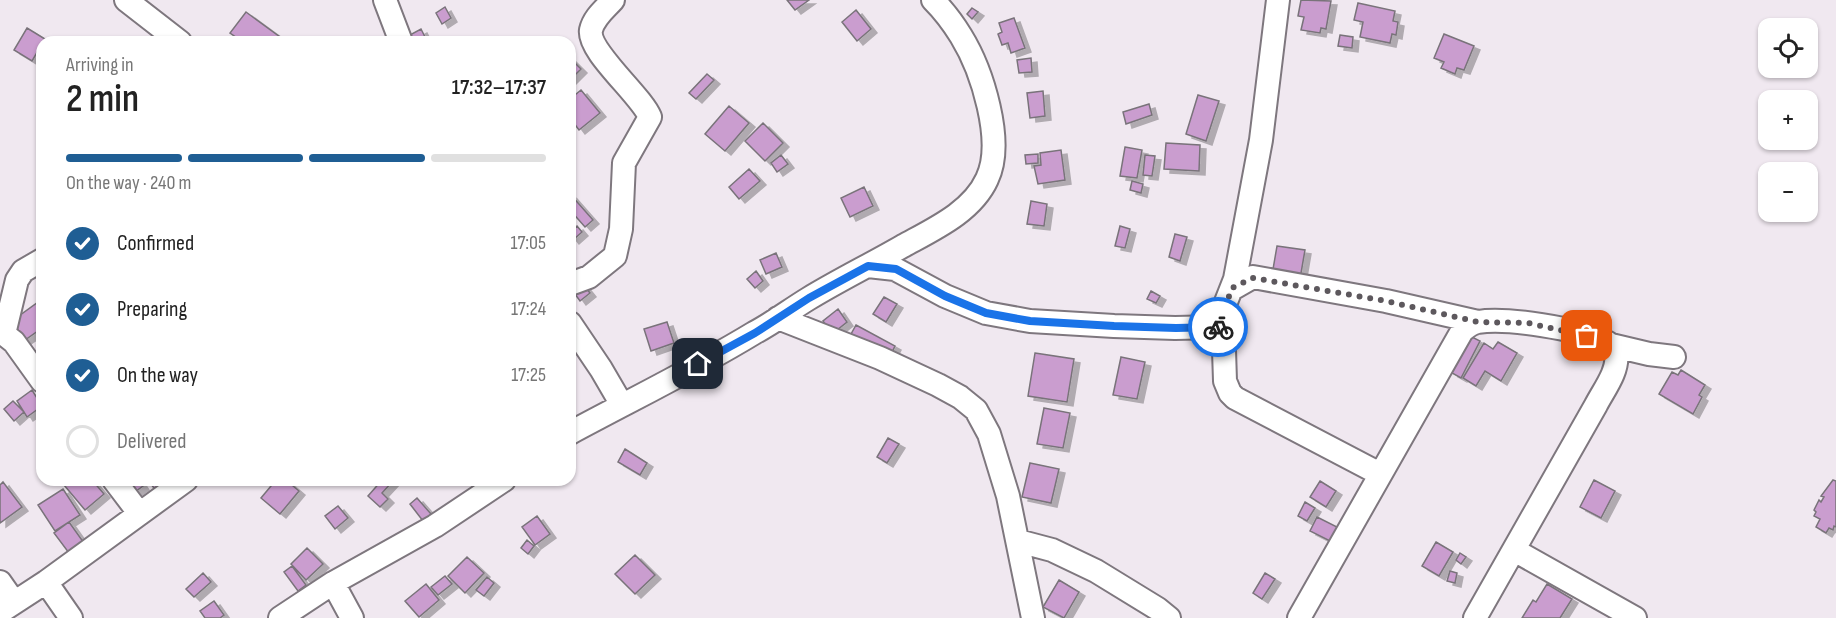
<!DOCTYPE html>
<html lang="en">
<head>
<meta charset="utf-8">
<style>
  :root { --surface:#fff; --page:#f2f2f2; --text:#222; --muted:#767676; --line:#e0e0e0; --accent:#1f5e94 }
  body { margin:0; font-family:"Sofia Sans Condensed",sans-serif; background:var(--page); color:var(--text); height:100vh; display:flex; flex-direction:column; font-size:22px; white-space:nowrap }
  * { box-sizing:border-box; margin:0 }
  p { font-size:20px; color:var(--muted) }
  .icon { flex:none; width:33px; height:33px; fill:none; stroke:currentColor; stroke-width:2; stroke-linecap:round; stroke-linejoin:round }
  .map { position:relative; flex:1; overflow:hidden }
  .details { position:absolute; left:36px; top:36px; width:540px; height:450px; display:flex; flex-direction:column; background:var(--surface); border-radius:18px; box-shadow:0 2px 4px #0004 }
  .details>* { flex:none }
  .tools { position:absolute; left:1758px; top:18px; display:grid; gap:12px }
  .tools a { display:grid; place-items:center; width:60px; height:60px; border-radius:12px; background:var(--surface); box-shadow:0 2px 4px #0004; font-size:30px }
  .pin { position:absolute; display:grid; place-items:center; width:51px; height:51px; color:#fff; margin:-26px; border-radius:12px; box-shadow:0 3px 9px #0006 }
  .courier { position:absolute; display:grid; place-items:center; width:60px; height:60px; margin:-30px; border:4px solid #1a73e8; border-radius:50%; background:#fff; color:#222; box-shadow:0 2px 8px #0007 }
  .headline em { font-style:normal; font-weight:600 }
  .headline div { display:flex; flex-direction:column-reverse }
  .headline { display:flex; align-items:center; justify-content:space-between; height:102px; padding:0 30px }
  h1 { font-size:39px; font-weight:600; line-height:45px }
  .bar { display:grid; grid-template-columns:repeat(4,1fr); gap:9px 6px; align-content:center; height:72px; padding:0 30px }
  .bar i { height:8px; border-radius:4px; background:var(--line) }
  .bar .on { background:var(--accent) }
  .bar p { grid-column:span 4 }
  ol { padding:0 30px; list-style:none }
  li { display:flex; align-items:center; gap:18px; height:66px }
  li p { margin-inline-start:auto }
  li .icon { padding:6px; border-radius:50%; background:var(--accent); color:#fff; stroke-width:4 }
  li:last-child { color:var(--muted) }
  li i { width:33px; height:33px; border:3px solid var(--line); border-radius:50% }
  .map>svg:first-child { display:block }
</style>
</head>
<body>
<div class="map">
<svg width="1836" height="618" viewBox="0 0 1836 618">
  <defs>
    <filter id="shadow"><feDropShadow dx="6" dy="4" stdDeviation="0" flood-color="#0004"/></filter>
  </defs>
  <rect width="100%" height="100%" fill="#f0e8f0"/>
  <!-- building -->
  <path fill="#ca9dcf" stroke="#79737a" stroke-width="1.5" filter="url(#shadow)" d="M787,0H809L795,10Z
    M1301,0L1331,1L1326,29L1321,28L1320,33L1301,30L1304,17L1298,16Z
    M1358,3L1395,11L1393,21L1398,22L1396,35L1392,34L1390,43L1360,37L1363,22L1354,20Z
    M445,7L451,18L442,24L436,13Z
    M972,8L978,12L972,19L967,14Z
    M856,10L871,29L857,41L842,22Z
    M246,12L280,37L276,42H243L230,33Z
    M1014,18L1025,48L1011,53L1008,43L1002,45L998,34L1002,32L999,23Z
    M27,28L45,39L32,61L14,50Z
    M421,29L426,39L420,42H411L408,36Z
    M1444,34L1474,46L1464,70L1457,68L1455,74L1441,68L1444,62L1434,58Z
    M1340,35L1353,37L1352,48L1338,46Z
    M570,58L581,69L570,80Z
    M1031,58L1032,72L1019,73L1017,60Z
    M707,74L714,80L696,99L689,93Z
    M581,90L600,113L579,130L570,118V99Z
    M1043,91L1045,116L1030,118L1027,93Z
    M1198,95L1219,101L1206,141L1186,134Z
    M1149,104L1152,115L1126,124L1123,112Z
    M729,106L749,123L725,151L705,134Z
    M763,123L783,143L765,161L745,141Z
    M1166,143L1200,145L1199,171L1164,169Z
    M1125,147L1142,150L1137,178L1120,176Z
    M1061,150L1065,180L1038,184L1034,166L1041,165L1040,153Z
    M1038,154V163L1026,164L1025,155Z
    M781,155L788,164L777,172L771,163Z
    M1145,155L1155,156L1152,176L1143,175Z
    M749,169L760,181L739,199L729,187Z
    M1132,181L1143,184L1141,193L1130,190Z
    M864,187L873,206L850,217L841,198Z
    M571,195L593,220L585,227L570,210Z
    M1031,201L1047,204L1044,226L1027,224Z
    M577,226L582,232L573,240L570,236V232Z
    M1120,226L1130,229L1125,248L1115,246Z
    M1175,234L1187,237L1180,261L1169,257Z
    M1277,246L1305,250L1300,279L1272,275Z
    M776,253L782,267L766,274L760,260Z
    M756,271L763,281L755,288L747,279Z
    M582,283L590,293L580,301L572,290Z
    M1151,291L1160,296L1156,303L1147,299Z
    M884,297L897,304L886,322L873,314Z
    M41,300L42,328L25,340L12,321Z
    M838,309L847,322L832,334L823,321Z
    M667,322L674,343L651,351L644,329Z
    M856,325L895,346L889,358L850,336Z
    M1470,336L1480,341L1461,378L1452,373Z
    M1498,342L1517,353L1501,381L1485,371L1476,386L1463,378L1484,343L1493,349Z
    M1035,353L1074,359L1067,402L1028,396Z
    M1121,357L1145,362L1137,399L1113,395Z
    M1681,370L1705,385L1699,395L1702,397L1693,414L1659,394L1672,372L1678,375Z
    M32,390L42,406L27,417L17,401Z
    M13,401L24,412L14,421L4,409Z
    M1044,408L1070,413L1063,448L1037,444Z
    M888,438L899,444L887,463L877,457Z
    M625,449L647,463L640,475L618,462Z
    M1030,463L1059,469L1051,503L1022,497Z
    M69,480H92L104,494L85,510L64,485Z
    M123,480H139L143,486L132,494Z
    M151,480H180L158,494L149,481Z
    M276,480H286L299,491L280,514L261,498Z
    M382,480L393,481L382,493L388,499L380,507L368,496Z
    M1594,480L1615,491L1601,518L1580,507Z
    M1833,480L1836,481V527L1834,526L1833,530L1829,528L1826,533L1816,527L1820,519L1814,516L1816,512L1814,510L1819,500L1821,502L1824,497L1821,496Z
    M1320,481L1336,491L1326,507L1310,497Z
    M3,482L22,507L0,523V485Z
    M63,489L80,515L55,531L38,505Z
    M417,498L431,514L423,521L410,504Z
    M1305,502L1315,508L1307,521L1298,516Z
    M338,506L348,518L335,529L325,516Z
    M537,516L550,534L535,545L522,527Z
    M1317,517L1341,529L1334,543L1310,531Z
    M69,522L84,543L69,553L54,533Z
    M527,540L534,546L528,554L521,548Z
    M1436,542L1453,552L1439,576L1422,566Z
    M307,548L323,564L306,580L291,564Z
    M1460,553L1466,557L1461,564L1456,560Z
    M635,555L655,575L635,594L615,574Z
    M467,557L484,573L465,593L448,576Z
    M292,566L306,585L298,591L284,572Z
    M1450,571L1457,573L1455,583L1447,581Z
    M203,573L211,582L194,597L186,589Z
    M1265,573L1275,579L1262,599L1253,593Z
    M445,576L452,584L438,595L431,587Z
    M487,577L494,583L484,596L476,590Z
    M1059,580L1079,592L1064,618L1043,607Z
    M426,584L439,600L419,617L405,601Z
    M1547,584L1572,599L1560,618H1522L1533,600L1536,602Z
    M214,601L224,615L220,618H205L200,611Z"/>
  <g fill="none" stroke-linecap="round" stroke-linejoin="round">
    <!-- minor casing -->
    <g stroke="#7e777e" stroke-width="26">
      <path id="minor" d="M126,0L180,42
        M385,0L401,42
        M1278,0L1261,140L1235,279L1224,307L1219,327L1224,350L1225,381L1230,393L1235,398L1380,474
        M868,266L895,269L945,296L986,313L1030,321L1114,326L1175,328L1219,327
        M570,284L589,277L615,256L621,229L624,163L650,117C641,95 587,51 591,30C594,17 605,9 613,0
        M1232,289L1253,277L1386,301L1478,322
        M778,318L880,358L938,385L960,397L976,410L989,434L1008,496L1033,618
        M570,323L601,369L622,405
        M0,331L14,342L42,381
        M4,334L17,280L23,271L42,260
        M1611,345L1649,354L1674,357
        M570,433C631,400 695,369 754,333C773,323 790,310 808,299C839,280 872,264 903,246C934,229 972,212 987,179C1005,142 982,70 961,36C953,23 944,11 933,0
        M114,480L139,513
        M1018,541L1052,550L1096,571L1158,609L1169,618
        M1514,550L1635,618
        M0,582L14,602
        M46,582L71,618
        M333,583L352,618
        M0,612L46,582L186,480
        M280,618L333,583L435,526L504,480
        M1299,618L1462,331C1467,327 1471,323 1478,322C1506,317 1578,329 1604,341C1610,343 1614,348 1616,354C1619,371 1603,391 1596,405L1475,618"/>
    </g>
    <!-- minor -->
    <use href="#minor" stroke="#fff" stroke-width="22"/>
  </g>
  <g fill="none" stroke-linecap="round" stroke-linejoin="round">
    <!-- done -->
    <path stroke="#5d585d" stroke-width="6" stroke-dasharray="0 10.8" d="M1218,327L1232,288L1253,278L1386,301L1478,322L1528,323L1587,336"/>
    <!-- route -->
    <path stroke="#1a73e8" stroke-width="8" d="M698,364L755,333L809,298L868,266L896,269L945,296L986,313L1030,321L1114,326L1176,328L1218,327"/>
  </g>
</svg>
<div class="tools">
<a><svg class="icon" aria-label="locate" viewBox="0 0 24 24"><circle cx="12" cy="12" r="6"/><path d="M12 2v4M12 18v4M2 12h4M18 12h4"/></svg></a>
<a>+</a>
<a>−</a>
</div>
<div class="pin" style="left:1587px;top:336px;background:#ea580c"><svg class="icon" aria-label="bag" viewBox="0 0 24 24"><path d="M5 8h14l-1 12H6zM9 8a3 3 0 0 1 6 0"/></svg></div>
<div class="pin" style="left:698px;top:364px;background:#1f2937"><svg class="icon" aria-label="home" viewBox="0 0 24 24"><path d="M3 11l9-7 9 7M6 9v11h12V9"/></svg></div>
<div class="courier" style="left:1218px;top:327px"><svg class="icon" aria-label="bike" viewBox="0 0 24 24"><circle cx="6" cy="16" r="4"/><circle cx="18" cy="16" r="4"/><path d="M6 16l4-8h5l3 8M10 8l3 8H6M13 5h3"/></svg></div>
<section class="details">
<div class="headline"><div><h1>2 min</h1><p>Arriving in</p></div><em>17:32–17:37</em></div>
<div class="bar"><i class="on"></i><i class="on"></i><i class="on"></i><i></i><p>On the way · 240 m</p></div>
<ol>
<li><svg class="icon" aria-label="check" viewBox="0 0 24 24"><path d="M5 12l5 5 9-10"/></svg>Confirmed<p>17:05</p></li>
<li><svg class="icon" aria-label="check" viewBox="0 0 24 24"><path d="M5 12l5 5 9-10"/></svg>Preparing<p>17:24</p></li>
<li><svg class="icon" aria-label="check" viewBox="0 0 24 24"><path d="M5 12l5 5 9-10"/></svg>On the way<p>17:25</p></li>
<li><i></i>Delivered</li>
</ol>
</section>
</div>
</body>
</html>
